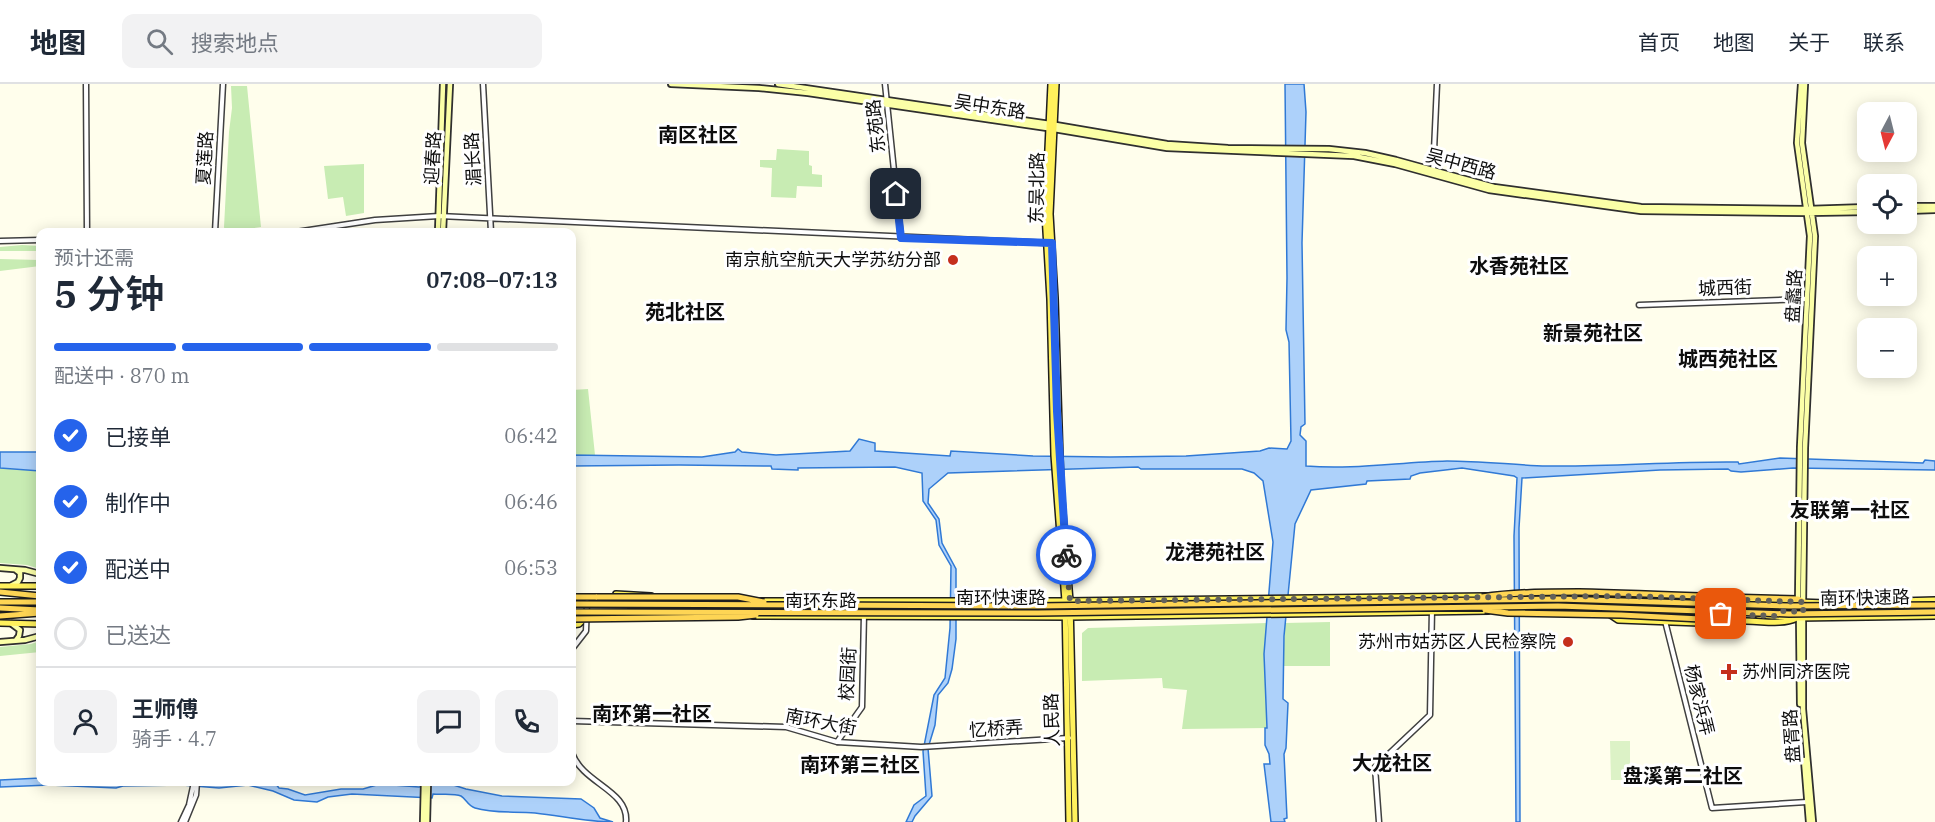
<!DOCTYPE html>
<html lang="zh">
<head>
<meta charset="utf-8">
<style>
  :root { --surface:#fff; --page:#f2f2f3; --text:#1f2937; --muted:#747a83; --line:#e0e1e3; --accent:#2563eb }
  body { margin:0; font-family:"IBM Plex Serif","Noto Sans SC",serif; background:var(--page); color:var(--text); height:100vh; display:flex; flex-direction:column; font-size:22px; white-space:nowrap }
  * { box-sizing:border-box; margin:0 }
  p { font-size:20px; color:var(--muted) }
  .icon { flex:none; width:33px; height:33px; fill:none; stroke:currentColor; stroke-width:2; stroke-linecap:round; stroke-linejoin:round }
  .map { position:relative; flex:1; overflow:hidden }
  .details { position:absolute; left:36px; top:144px; width:540px; height:558px; display:flex; flex-direction:column; background:var(--surface); border-radius:12px; box-shadow:0 3px 15px #0003 }
  .details>* { flex:none }
  .needle { width:39px; rotate:187deg }
  .controls { position:absolute; left:1857px; top:18px; display:grid; gap:12px }
  .controls a { display:grid; place-items:center; width:60px; height:60px; border-radius:12px; background:var(--surface); box-shadow:0 3px 15px #0003; font-size:30px }
  .pin { position:absolute; display:grid; place-items:center; width:51px; height:51px; color:#fff; margin:-26px; border-radius:12px; box-shadow:0 3px 9px #0006 }
  .courier { position:absolute; display:grid; place-items:center; width:60px; height:60px; margin:-30px; border:4px solid #2563eb; border-radius:50%; background:#fff; color:#222; box-shadow:0 2px 8px #0007 }
  .headline em { font-style:normal; font-weight:600 }
  .headline div { display:flex; flex-direction:column-reverse }
  .headline { display:flex; align-items:center; justify-content:space-between; height:102px; padding:0 18px }
  h1 { font-size:39px; font-weight:600; line-height:45px }
  .bar { display:grid; grid-template-columns:repeat(4,1fr); gap:9px 6px; align-content:center; height:72px; padding:0 18px }
  .bar i { height:8px; border-radius:4px; background:var(--line) }
  .bar .on { background:var(--accent) }
  .bar p { grid-column:span 4 }
  .line { display:flex; align-items:center; gap:15px; padding:0 18px; border-top:2px solid var(--line) }
  .line div { flex:1 }
  .round { display:grid; place-items:center; flex:none; width:63px; height:63px; border-radius:12px; background:var(--page) }
  ol { padding:0 18px; list-style:none }
  li { display:flex; align-items:center; gap:18px; height:66px }
  li p { margin-inline-start:auto }
  li .icon { padding:6px; border-radius:50%; background:var(--accent); color:#fff; stroke-width:4 }
  li:last-child { color:var(--muted) }
  li i { width:33px; height:33px; border:3px solid var(--line); border-radius:50% }
  header { display:flex; align-items:center; gap:36px; box-sizing:border-box; height:84px; padding:0 30px; background:var(--surface); border-bottom:2px solid var(--line) }
  header strong { font-size:28px }
  nav { display:flex; gap:33px; margin-inline-start:auto; font-size:21px }
  .search { width:420px; height:54px; background:var(--page); display:flex; align-items:center; gap:15px; box-sizing:border-box; padding:0 21px; border-radius:12px; color:var(--muted); font-size:22px }
  .map>svg:first-child { display:block }
</style>
</head>
<body>
<header>
<strong>地图</strong>
<div class="search"><svg class="icon" aria-label="search" viewBox="0 0 24 24"><circle cx="10" cy="10" r="6"/><path d="M15 15l6 6"/></svg>搜索地点</div>
<nav><a>首页</a><a>地图</a><a>关于</a><a>联系</a></nav>
</header>
<div class="map">
<svg width="1935" height="738" viewBox="0 0 1935 738">
  <rect width="100%" height="100%" fill="#fffeec"/>
  <!-- green -->
  <path fill="#c8ecb3" d="M231,2H247L261,143L228,148H225L224,143L229,48L232,24Z
    M777,65L809,67V81L812,82V90L822,91V103L797,102L796,114L771,113L772,84L760,83V76H776Z
    M364,80V129L346,132L343,113L328,115L324,82Z
    M22,161L40,162V167H0V163Z
    M0,175L40,176V182L0,187Z
    M588,305L595,371H572V306Z
    M0,384L40,387V485L27,481L0,479Z
    M1330,538V582H1283L1285,539Z
    M1267,539L1264,570L1267,644L1182,645L1187,606L1163,604L1162,594L1082,597V549L1088,544Z
    M40,557V568L0,572V563L31,560Z"/>
  <!-- pitch -->
  <path fill="#dcf2c6" d="M1610,657H1630V696H1611Z"/>
  <!-- water -->
  <path fill="#add1fa" stroke="#3079d5" stroke-width="1.5" d="M1285,0H1304L1306,28L1302,159L1305,340L1301,343L1300,351L1306,357V382C1353,386 1400,378 1447,377C1480,377 1514,381 1547,382C1611,383 1674,377 1738,378L1739,380L1780,374L1923,379L1925,376L1935,377V386L1793,384L1741,388L1731,387L1728,385L1660,386L1522,394L1519,444L1520,738H1516L1514,452L1517,394L1514,392L1462,384L1420,389L1411,392L1410,395L1367,397L1366,400L1311,406L1295,440L1284,552L1283,615L1288,619L1286,664L1284,670L1287,734L1284,735L1285,738H1271L1264,680H1270L1269,670L1265,661V644H1267L1264,570L1273,458L1263,397L1254,389L1242,385H1141L1138,383L948,389L929,405L928,419L939,435L942,459L956,485V555L952,585L948,599L938,611L935,641L928,664L932,712L915,732L912,738H906L914,721L926,712L923,667L934,611L945,594L950,544L951,482L939,461L936,436L923,417L922,389L895,383L798,384V386L772,385L771,382L679,381L572,382V371L702,373L735,368L738,365L742,368L776,371L850,367L859,355L875,359V367L950,372L951,367L1033,372L1110,373L1186,372L1260,367L1269,364L1287,365L1291,357L1289,258L1286,246L1287,194Z
    M0,368H40V387L0,384Z
    M40,694V698H261L275,699L279,704L288,705L305,711L341,705H363L380,700L419,703L444,698L466,705L502,712L581,715L594,724L600,734L613,738C587,738 562,732 535,729C515,727 494,730 475,724C468,722 466,715 461,712C454,709 441,711 433,710L432,714L352,710L328,713L317,718L294,716L273,707L248,701L219,704L182,701L123,702L116,704L50,701L0,703V696Z"/>
  <g fill="none" stroke-linecap="round" stroke-linejoin="round">
    <!-- tertiary casing -->
    <g stroke="#404040" stroke-width="7">
      <path id="tertiary" d="M86,0L87,148
        M483,0L491,148
        M885,0L901,154
        M1433,89L1437,0
        M215,148L223,0
        M296,148L375,136L439,132L1048,159
        M0,157L40,156
        M1639,221L1807,215
        M1665,537L1712,724L1807,718
        M572,565L586,547L587,518
        M572,637L786,643L837,658L921,663L1069,654
        M837,658L862,623L864,530
        M572,669C583,700 629,706 626,738
        M181,738L189,721L194,698
        M185,738L196,711L197,698
        M1379,738L1375,683L1430,631L1432,525"/>
    </g>
    <!-- secondary casing -->
    <g stroke="#2f2f2f" stroke-width="8">
      <path id="secondary" d="M671,0L759,4L808,9L1054,45L1167,64L1354,72L1395,80L1489,106L1641,127L1807,129L1868,128
        M778,0L1050,40L1167,60L1228,64L1329,65L1365,69L1396,76L1494,103L1641,123L1807,125L1868,123
        M1906,122H1935
        M1906,127L1935,126
        M438,148L443,0
        M443,148L450,0
        M0,484L25,486L40,490
        M12,501L18,498L20,494V489L16,486
        M1798,518L1800,363L1810,152L1797,59L1801,0
        M1803,521L1805,364L1815,152L1802,59L1805,0
        M1799,532L1800,620
        M1803,532V625L1813,738
        M12,540L20,546L19,552L16,556
        M0,558L25,556L40,552
        M1804,676L1809,738
        M423,738L424,698
        M427,738L428,698"/>
    </g>
    <!-- primary casing -->
    <g stroke="#1e1e1e" stroke-width="8">
      <path id="primary" d="M1051,0L1045,130L1050,215L1054,371L1065,517L1069,738
        M1056,0L1050,130L1055,214L1061,405L1070,517L1075,738
        M0,502H40
        M616,510L651,512
        M1517,512H1625
        M1739,516L1826,519L1935,516
        M761,517H1065L1487,512
        M608,518L752,517
        M1799,525L1868,526L1876,521
        M1512,527L1589,526L1698,529
        M1609,530L1618,536L1727,540C1750,532 1775,544 1797,534
        M1758,531L1799,534L1935,532
        M1775,531L1781,527L1797,528
        M572,532H630
        M753,532L1070,533L1488,527
        M0,539L40,540
        M572,541L579,540L585,534"/>
    </g>
    <!-- trunk casing -->
    <g stroke="#1e1e1e" stroke-width="8">
      <path id="trunk" d="M0,508L40,512
        M572,513H597
        M1723,513L1798,515L1804,518
        M0,518H40
        M0,524L40,526
        M0,532L40,529
        M1721,536H1738"/>
    </g>
    <!-- tertiary -->
    <use href="#tertiary" stroke="#fff" stroke-width="4"/>
    <!-- secondary -->
    <use href="#secondary" stroke="#fbffa7" stroke-width="4.5"/>
    <!-- primary -->
    <use href="#primary" stroke="#fff15c" stroke-width="5"/>
    <!-- trunk -->
    <use href="#trunk" stroke="#fed554" stroke-width="5"/>
    <!-- trunk-bridge casing -->
    <g stroke="#1e1e1e" stroke-width="8" stroke-linecap="butt">
      <path id="trunk-bridge" d="M597,513H738L764,518
        M1482,513C1514,508 1546,508 1579,508C1627,509 1675,511 1723,513
        M572,520L1038,522L1558,515L1789,522L1935,521
        M1485,526L1508,529L1621,531L1721,536
        M572,528L1038,529L1558,522L1789,530L1935,528
        M572,535L738,533L756,531"/>
    </g>
    <!-- trunk-bridge -->
    <use href="#trunk-bridge" stroke="#fed554" stroke-width="5"/>
  </g>
  <g fill="none" stroke-linecap="round" stroke-linejoin="round">
    <!-- done -->
    <path stroke="#62615b" stroke-width="6" stroke-dasharray="0 10.8" d="M1066,471L1070,517L1624,512L1804,518L1803,528L1781,527L1774,532L1721,530"/>
    <!-- route -->
    <path stroke="#2563eb" stroke-width="8" d="M896,110L901,154L1052,159L1057,327L1066,471"/>
  </g>
  <!-- markers -->
  <g fill="#c52f1c" stroke="#fff" stroke-width="2">
    <circle cx="953" cy="176" r="6"/>
    <circle cx="1568" cy="558" r="6"/>
    <path d="M1726 579h6v6h6v6h-6v6h-6v-6h-6v-6h6z"/>
  </g>
  <g text-anchor="middle" stroke-width="6" stroke-linejoin="round" paint-order="stroke">
    <!-- street labels -->
    <g font-size="18" fill="#0d0d0d" stroke="#fff">
      <text transform="translate(990 23) rotate(9)" y="6">吴中东路</text>
      <text transform="translate(876 42) rotate(-96)" y="6">东苑路</text>
      <text transform="translate(205 74) rotate(-87)" y="6">夏莲路</text>
      <text transform="translate(433 74) rotate(-87)" y="6">迎春路</text>
      <text transform="translate(473 75) rotate(-93)" y="6">湄长路</text>
      <text transform="translate(1461 80) rotate(15)" y="6">吴中西路</text>
      <text transform="translate(1037 104) rotate(-89)" y="6">东吴北路</text>
      <text transform="translate(1725 204) rotate(-2)" y="6">城西街</text>
      <text transform="translate(1794 212) rotate(-87)" y="6">盘蠡路</text>
      <text x="1001" y="520">南环快速路</text>
      <text transform="translate(1865 514) rotate(-1)" y="6">南环快速路</text>
      <text x="821" y="523">南环东路</text>
      <text transform="translate(848 590) rotate(-87)" y="6">校园街</text>
      <text transform="translate(1699 616) rotate(76)" y="6">杨家浜弄</text>
      <text transform="translate(1052 636) rotate(-92)" y="6">人民路</text>
      <text transform="translate(821 638) rotate(11)" y="6">南环大街</text>
      <text transform="translate(996 645) rotate(-4)" y="6">忆桥弄</text>
      <text transform="translate(1792 652) rotate(-94)" y="6">盘胥路</text>
    </g>
    <!-- poi labels -->
    <g font-size="18" fill="#0d0d0d" stroke="#fff" text-anchor="end">
      <text x="941" y="182">南京航空航天大学苏纺分部</text>
      <text x="1556" y="564">苏州市姑苏区人民检察院</text>
      <text x="1742" y="594" text-anchor="start">苏州同济医院</text>
    </g>
    <!-- neighbourhood labels -->
    <g font-size="20" font-weight="bold" fill="#0d0d0d" stroke="#fff">
      <text x="698" y="58">南区社区</text>
      <text x="1519" y="189">水香苑社区</text>
      <text x="685" y="235">苑北社区</text>
      <text x="1593" y="256">新景苑社区</text>
      <text x="1728" y="282">城西苑社区</text>
      <text x="1850" y="433">友联第一社区</text>
      <text x="1215" y="475">龙港苑社区</text>
      <text x="652" y="637">南环第一社区</text>
      <text x="1392" y="686">大龙社区</text>
      <text x="860" y="688">南环第三社区</text>
      <text x="1683" y="699">盘溪第二社区</text>
    </g>
  </g>
</svg>
<div class="controls">
<a><svg class="needle" viewBox="-14 -14 28 28"><path d="M0-13l5 13h-10z" fill="#e53935"/><path d="M0 13l5-13h-10z" fill="#747a83"/></svg></a>
<a><svg class="icon" aria-label="locate" viewBox="0 0 24 24"><circle cx="12" cy="12" r="6"/><path d="M12 2v4M12 18v4M2 12h4M18 12h4"/></svg></a>
<a>+</a>
<a>−</a>
</div>
<div class="pin" style="left:1721px;top:530px;background:#ea580c"><svg class="icon" aria-label="bag" viewBox="0 0 24 24"><path d="M5 8h14l-1 12H6zM9 8a3 3 0 0 1 6 0"/></svg></div>
<div class="pin" style="left:896px;top:110px;background:#1f2937"><svg class="icon" aria-label="home" viewBox="0 0 24 24"><path d="M3 11l9-7 9 7M6 9v11h12V9"/></svg></div>
<div class="courier" style="left:1066px;top:471px"><svg class="icon" aria-label="bike" viewBox="0 0 24 24"><circle cx="6" cy="16" r="4"/><circle cx="18" cy="16" r="4"/><path d="M6 16l4-8h5l3 8M10 8l3 8H6M13 5h3"/></svg></div>
<section class="details">
<div class="headline"><div><h1>5 分钟</h1><p>预计还需</p></div><em>07:08–07:13</em></div>
<div class="bar"><i class="on"></i><i class="on"></i><i class="on"></i><i></i><p>配送中 · 870 m</p></div>
<ol>
<li><svg class="icon" aria-label="check" viewBox="0 0 24 24"><path d="M5 12l5 5 9-10"/></svg>已接单<p>06:42</p></li>
<li><svg class="icon" aria-label="check" viewBox="0 0 24 24"><path d="M5 12l5 5 9-10"/></svg>制作中<p>06:46</p></li>
<li><svg class="icon" aria-label="check" viewBox="0 0 24 24"><path d="M5 12l5 5 9-10"/></svg>配送中<p>06:53</p></li>
<li><i></i>已送达</li>
</ol>
<div class="line" style="height:108px"><a class="round"><svg class="icon" aria-label="person" viewBox="0 0 24 24"><circle cx="12" cy="8" r="4"/><path d="M4 21q1-7 8-7t8 7"/></svg></a><div><b>王师傅</b><p>骑手 · 4.7</p></div><a class="round"><svg class="icon" aria-label="chat" viewBox="0 0 24 24"><path d="M4 5h16v11H9l-5 4z"/></svg></a><a class="round"><svg class="icon" aria-label="phone" viewBox="0 0 24 24"><path d="M5 4h4l2 5-3 2q2 4 5 5l2-3 5 2v4C11 20 4 13 5 4z"/></svg></a></div>
</section>
</div>
</body>
</html>
